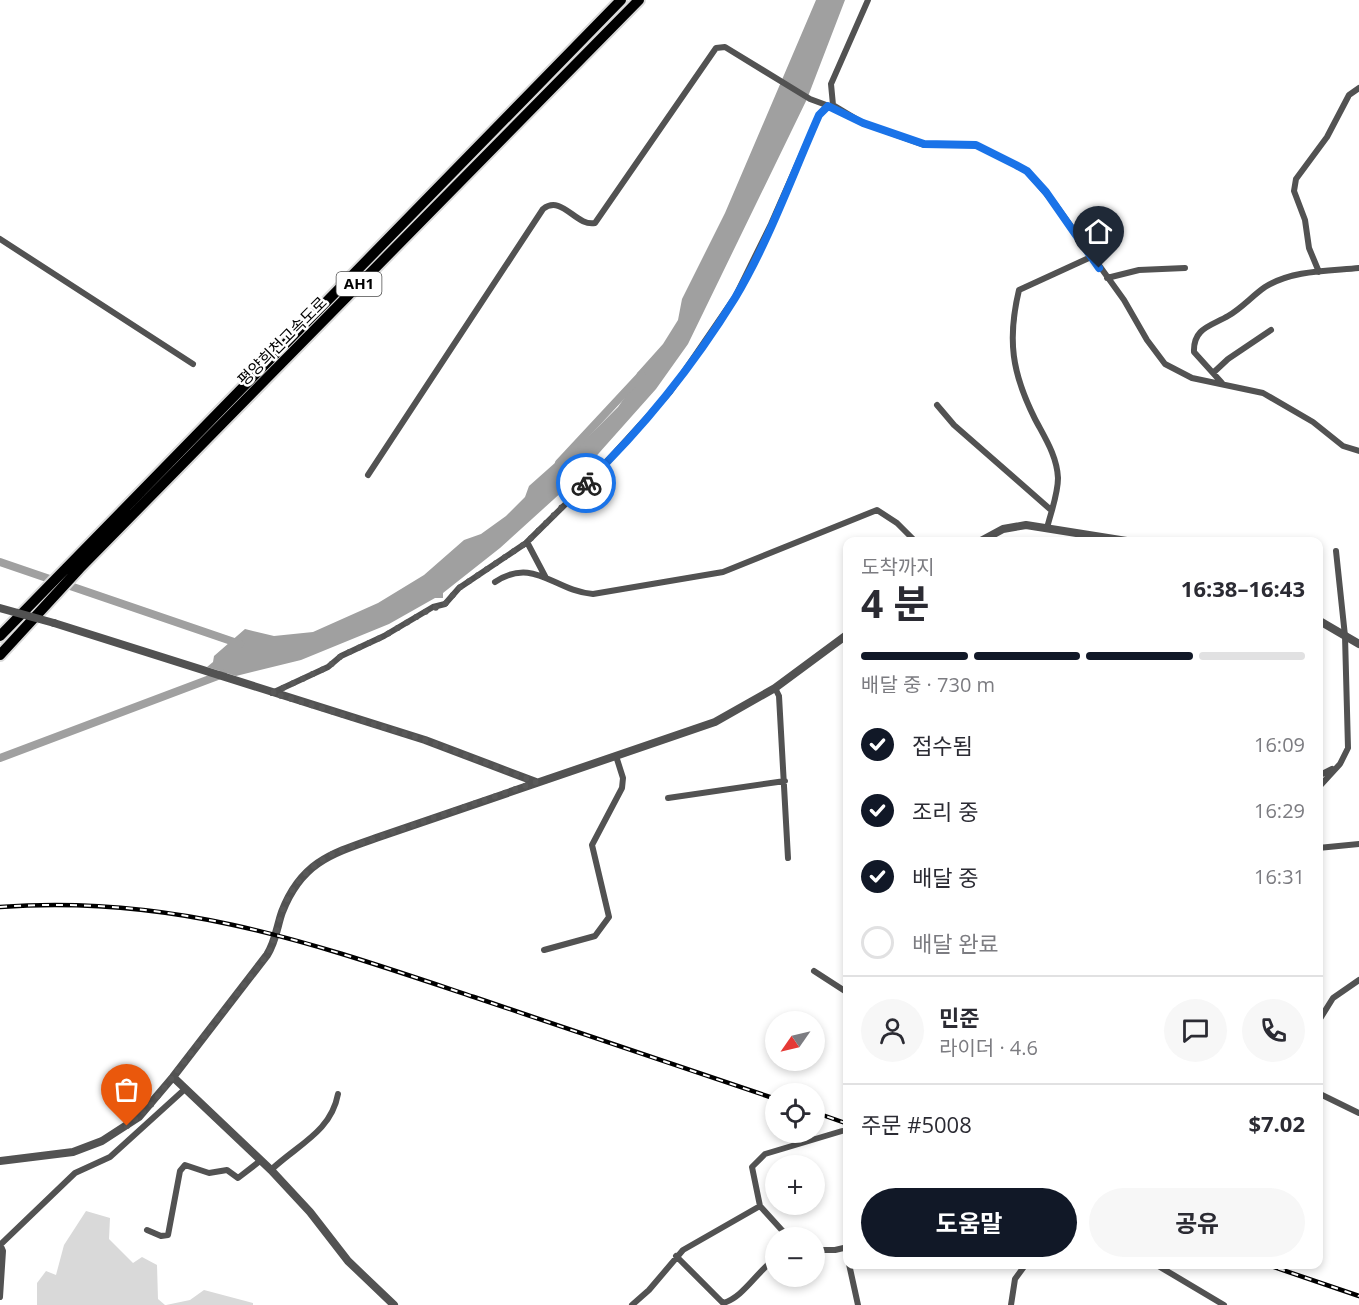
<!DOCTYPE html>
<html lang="ko">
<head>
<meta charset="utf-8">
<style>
  :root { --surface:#fff; --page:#f7f7f7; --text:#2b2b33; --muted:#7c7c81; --line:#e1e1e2; --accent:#111827 }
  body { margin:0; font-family:"Open Sans","Noto Sans KR",sans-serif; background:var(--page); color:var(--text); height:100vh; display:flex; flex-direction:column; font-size:22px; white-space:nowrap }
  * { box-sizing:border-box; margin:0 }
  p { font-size:20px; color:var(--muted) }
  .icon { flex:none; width:33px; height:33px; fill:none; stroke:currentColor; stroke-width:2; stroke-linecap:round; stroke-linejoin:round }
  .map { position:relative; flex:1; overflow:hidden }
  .panel { position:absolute; left:843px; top:537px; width:480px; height:732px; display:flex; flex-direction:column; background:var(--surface); border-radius:12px; box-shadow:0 3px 9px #0003 }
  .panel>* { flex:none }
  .needle { width:39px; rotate:236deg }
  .tools { position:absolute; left:765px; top:1011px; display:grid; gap:12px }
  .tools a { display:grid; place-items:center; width:60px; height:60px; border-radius:50%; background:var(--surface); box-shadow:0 3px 9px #0003; font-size:30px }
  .pin { position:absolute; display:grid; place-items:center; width:51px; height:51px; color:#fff; margin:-62px -26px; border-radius:50% 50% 50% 0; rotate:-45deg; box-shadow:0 0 6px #0007 }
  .pin .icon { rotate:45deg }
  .courier { position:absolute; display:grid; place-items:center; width:60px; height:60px; margin:-30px; border:4px solid #1a73e8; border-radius:50%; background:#fff; color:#222; box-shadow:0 2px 8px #0007 }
  .overview em { font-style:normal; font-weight:700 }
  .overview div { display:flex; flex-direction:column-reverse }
  .overview { display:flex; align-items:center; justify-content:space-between; height:102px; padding:0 18px }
  h1 { font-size:39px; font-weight:700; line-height:45px }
  .bar { display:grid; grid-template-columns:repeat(4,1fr); gap:9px 6px; align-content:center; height:72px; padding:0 18px }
  .bar i { height:8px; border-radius:4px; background:var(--line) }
  .bar .selected { background:var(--accent) }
  .bar p { grid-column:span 4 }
  .line { display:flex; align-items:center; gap:15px; padding:0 18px; border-top:2px solid var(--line) }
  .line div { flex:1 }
  .round { display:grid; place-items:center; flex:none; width:63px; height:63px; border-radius:32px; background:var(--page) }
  ol { padding:0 18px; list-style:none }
  li { display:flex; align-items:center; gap:18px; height:66px }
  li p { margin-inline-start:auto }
  li .icon { padding:6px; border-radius:50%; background:var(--accent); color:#fff; stroke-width:4 }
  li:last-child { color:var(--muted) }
  li i { width:33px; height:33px; border:3px solid var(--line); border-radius:50% }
  .action { display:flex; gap:12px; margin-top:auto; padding:12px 18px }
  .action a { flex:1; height:69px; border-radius:36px; background:var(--accent); color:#fff; font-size:24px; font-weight:700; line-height:69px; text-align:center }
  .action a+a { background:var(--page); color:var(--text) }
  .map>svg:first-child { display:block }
</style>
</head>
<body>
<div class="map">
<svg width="1359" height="1305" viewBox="0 0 1359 1305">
  <rect width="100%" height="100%" fill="#fff"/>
  <!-- green -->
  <path fill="#d9d9d9" d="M86,1211L110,1218L109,1239L133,1263L142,1257L157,1265L158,1299L165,1305H37V1283L46,1271L56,1275L64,1245Z
    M204,1290L253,1303V1305H166L190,1300Z"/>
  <!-- water -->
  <path fill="#a0a0a0" d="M816,0H845L807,99L688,344L656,389L575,480L500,548L443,593V598H435L389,624L301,660L236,676L207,667L213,662L214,656L245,629L274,636L313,632L378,603L424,575L464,540L481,534L506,516L525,497L529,486L556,462L578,447L618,407L634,384L637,373L663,344L678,320L682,299L725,213Z"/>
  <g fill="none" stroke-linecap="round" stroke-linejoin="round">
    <!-- canal -->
    <path stroke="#a0a0a0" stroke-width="8" d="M559,463L641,375
      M0,562L240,644
      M0,758L223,674"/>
    <!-- motorway casing -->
    <g stroke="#dbdbdb" stroke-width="14">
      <path id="motorway" d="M0,636L621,0
        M0,655L80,568L639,0"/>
    </g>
    <!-- minor -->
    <path stroke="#525252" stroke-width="6" d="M868,0L831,84L833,105L863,123L924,145H976L1027,171L1055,204L1124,300L1147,340L1165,364L1192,378L1263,393L1313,422L1343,446L1359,451
      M0,239L193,364
      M1319,272L1309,248L1305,220L1294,191L1296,179L1327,137L1349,95L1359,88
      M1107,278L1139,270L1185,268
      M1213,373L1228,359L1271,330
      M1222,383L1194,352C1193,328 1211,326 1228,316C1242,308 1252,296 1265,287C1292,270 1328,271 1359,268
      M937,405L954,425L1051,510
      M368,475L543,209C562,194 576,227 595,223L716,48L725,47L810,99L829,106
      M1047,528C1051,512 1058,494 1058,478C1057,456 1045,438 1035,419C1012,373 1007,340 1019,290L1091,257
      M527,542L546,578
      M495,582C534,556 554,591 593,594L723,572L877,510L897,523L916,542
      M775,688L779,696L788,858
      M272,693L328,667L341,656L384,636L433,607L445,604L459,588L526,543L589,481L670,392L735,297L771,224L819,115L828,106
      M1318,776L1332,769
      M1318,788L1340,764L1348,748L1345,636L1336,551
      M668,798L785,781
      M1318,848L1359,844
      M544,950L595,936L609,917L592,845L622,788L623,778L616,756
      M814,971L848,993
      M1318,1022L1333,998L1359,980
      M1318,1093L1359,1113
      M271,1170C297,1145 331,1132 338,1094
      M147,1230L161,1236L168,1235L180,1171L185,1165L209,1173L227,1170L238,1178L260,1161
      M789,1238L760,1206L752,1167L765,1154L842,1131
      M0,1244L3,1251L0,1297
      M1,1244L75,1173L110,1157L185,1089
      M846,1247L848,1258
      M814,1250H835L848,1247
      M676,1256L723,1303C743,1298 758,1270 776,1258
      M849,1264L858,1305
      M1155,1264L1224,1305
      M632,1305L649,1290L683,1250L760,1206
      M1011,1305L1015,1279L1026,1264"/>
    <!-- tertiary -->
    <path stroke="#525252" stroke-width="8" d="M979,542L1003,529L1026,525L1133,542
      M1318,620L1359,644
      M54,623L425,740L536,782
      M173,1077L271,1170L310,1212L348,1261L394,1305
      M0,1161L73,1152L102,1141L139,1117L173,1077L267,955C276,941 277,926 282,912C301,863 330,854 376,838L715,722L775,688L848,634"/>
    <!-- motorway -->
    <use href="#motorway" stroke="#000" stroke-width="10"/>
    <!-- rail casing -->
    <g stroke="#000" stroke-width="4.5">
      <path id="rail" d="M0,907C175,894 312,943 474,997C574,1031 675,1065 776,1099
        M814,1112L848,1124
        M1265,1264L1359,1296"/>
    </g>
    <!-- rail -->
    <use href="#rail" stroke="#fff" stroke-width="2" stroke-dasharray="7" stroke-linecap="butt"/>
    <!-- tertiary-bridge -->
    <path stroke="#525252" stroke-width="8" d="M0,608L54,623"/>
  </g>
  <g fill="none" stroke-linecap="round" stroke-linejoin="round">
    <!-- done -->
    <path stroke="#595959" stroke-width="6" stroke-dasharray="0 10.8" d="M127,1126L150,1106L267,955C275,942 277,929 281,915C291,884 308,867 336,852L536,782L425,740L272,693L328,667L341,656L384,636L425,612L445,604L459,588L526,543L586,483"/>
    <!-- route -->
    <path stroke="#1a73e8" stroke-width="8" d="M586,483C643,428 693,366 735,298C769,241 792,176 819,115L828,106L863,123L924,144L976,145L1016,165L1027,171L1046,192L1099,268"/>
  </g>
  <g text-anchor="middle" stroke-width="5" stroke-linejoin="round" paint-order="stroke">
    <!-- shield labels -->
    <rect fill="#fff" stroke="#4c4c4c" stroke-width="1.5" x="336.5" y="272" width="45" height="24" rx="4.5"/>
    <g font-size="15" font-weight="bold" fill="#000">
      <text x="359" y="289">AH1</text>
    </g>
    <!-- street labels -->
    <g font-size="16" fill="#000" stroke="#fff">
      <text transform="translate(282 341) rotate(-45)" y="6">평양희천고속도로</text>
    </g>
  </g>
</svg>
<div class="tools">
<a><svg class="needle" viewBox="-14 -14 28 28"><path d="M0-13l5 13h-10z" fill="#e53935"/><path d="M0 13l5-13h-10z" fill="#7c7c81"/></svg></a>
<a><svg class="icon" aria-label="locate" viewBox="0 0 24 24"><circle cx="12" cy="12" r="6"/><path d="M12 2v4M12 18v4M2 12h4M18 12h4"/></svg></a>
<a>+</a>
<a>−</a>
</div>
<div class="pin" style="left:127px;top:1126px;background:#ea580c"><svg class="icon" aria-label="bag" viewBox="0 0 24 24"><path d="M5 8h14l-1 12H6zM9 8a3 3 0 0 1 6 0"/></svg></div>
<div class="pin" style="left:1099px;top:268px;background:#1f2937"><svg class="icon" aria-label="home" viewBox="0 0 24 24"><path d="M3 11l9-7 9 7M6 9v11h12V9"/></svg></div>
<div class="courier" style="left:586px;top:483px"><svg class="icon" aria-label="bike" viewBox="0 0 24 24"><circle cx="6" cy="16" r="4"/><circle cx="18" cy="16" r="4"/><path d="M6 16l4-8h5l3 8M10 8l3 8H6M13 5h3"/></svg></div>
<section class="panel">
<div class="overview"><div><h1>4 분</h1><p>도착까지</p></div><em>16:38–16:43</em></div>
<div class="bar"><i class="selected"></i><i class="selected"></i><i class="selected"></i><i></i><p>배달 중 · 730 m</p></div>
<ol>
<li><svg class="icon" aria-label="check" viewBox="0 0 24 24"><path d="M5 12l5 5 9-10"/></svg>접수됨<p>16:09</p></li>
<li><svg class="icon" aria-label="check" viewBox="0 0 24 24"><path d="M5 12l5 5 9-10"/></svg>조리 중<p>16:29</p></li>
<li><svg class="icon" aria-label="check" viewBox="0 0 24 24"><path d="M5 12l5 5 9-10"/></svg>배달 중<p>16:31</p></li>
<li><i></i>배달 완료</li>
</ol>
<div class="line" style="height:108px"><a class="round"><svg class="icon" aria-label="person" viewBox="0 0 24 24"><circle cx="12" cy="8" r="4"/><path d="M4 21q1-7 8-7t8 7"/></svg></a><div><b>민준</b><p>라이더 · 4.6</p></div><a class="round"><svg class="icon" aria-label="chat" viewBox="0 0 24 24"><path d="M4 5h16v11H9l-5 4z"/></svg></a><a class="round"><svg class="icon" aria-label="phone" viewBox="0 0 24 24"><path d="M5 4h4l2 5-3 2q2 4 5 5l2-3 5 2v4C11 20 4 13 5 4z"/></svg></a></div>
<div class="line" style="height:78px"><div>주문 #5008</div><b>$7.02</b></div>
<div class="action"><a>도움말</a><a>공유</a></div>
</section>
</div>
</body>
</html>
